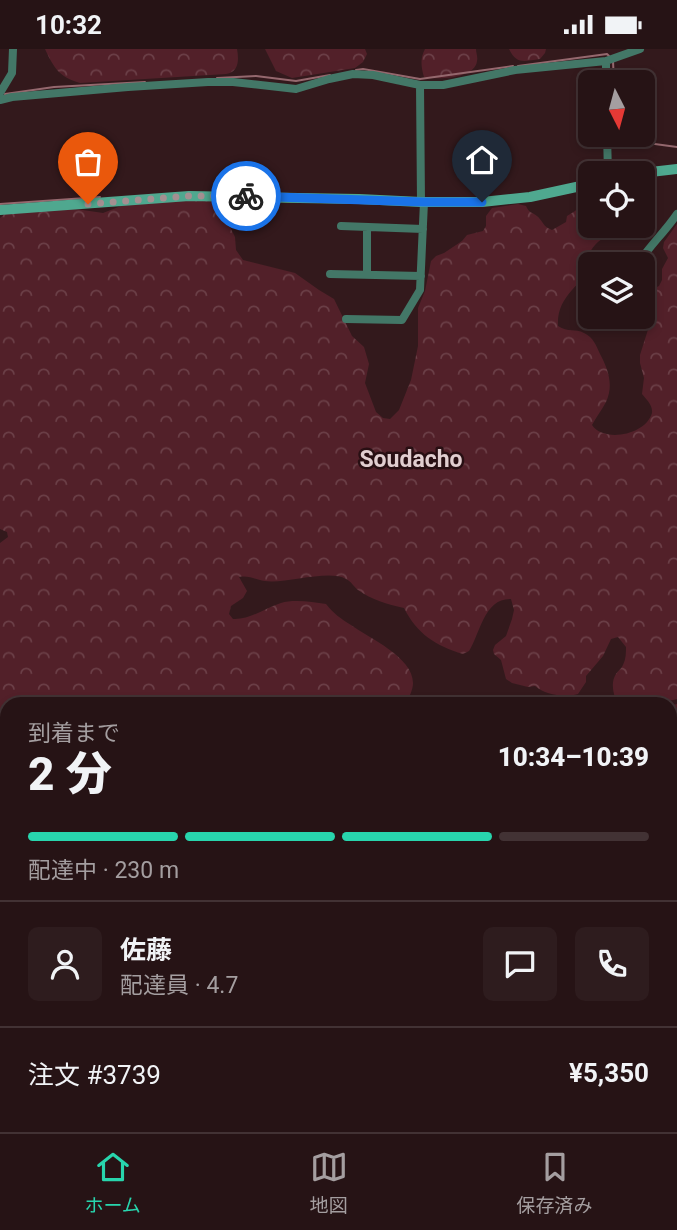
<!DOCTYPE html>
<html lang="ja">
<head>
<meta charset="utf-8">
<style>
  :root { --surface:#261315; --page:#2e1c1e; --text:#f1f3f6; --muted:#a49ea0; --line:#423234; --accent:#28d5ad }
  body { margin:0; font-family:Roboto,"Noto Sans JP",sans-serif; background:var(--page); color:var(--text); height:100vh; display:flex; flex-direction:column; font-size:26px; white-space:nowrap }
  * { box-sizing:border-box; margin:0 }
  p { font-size:23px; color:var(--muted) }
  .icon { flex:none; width:38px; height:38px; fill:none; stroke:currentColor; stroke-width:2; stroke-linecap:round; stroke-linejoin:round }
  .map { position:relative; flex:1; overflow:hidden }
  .details { position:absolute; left:0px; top:648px; width:677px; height:436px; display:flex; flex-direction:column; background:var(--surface); border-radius:21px 21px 0 0; box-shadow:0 4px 10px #0003,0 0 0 2px var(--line) }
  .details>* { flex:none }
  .needle { width:46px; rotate:174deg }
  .buttons { position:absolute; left:578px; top:21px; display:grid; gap:14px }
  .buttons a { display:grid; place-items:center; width:77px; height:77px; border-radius:10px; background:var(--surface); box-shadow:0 4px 10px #0003,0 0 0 2px var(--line); font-size:35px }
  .pin { position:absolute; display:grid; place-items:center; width:60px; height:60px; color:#fff; margin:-72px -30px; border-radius:50% 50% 50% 0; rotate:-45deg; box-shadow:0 0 7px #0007 }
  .pin .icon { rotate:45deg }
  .courier { position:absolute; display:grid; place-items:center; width:70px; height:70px; margin:-35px; border:5px solid #1a73e8; border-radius:50%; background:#fff; color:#222; box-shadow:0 2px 9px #0007 }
  .headline em { font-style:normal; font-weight:800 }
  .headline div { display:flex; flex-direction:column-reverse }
  .headline { display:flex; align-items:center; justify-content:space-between; height:119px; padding:0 28px }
  h1 { font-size:46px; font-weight:800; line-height:52px }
  .bar { display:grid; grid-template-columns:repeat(4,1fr); gap:10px 7px; align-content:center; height:84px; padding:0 28px }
  .bar i { height:9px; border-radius:5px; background:var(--line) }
  .bar .selected { background:var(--accent) }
  .bar p { grid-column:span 4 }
  .line { display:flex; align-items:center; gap:18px; padding:0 28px; border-top:2px solid var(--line) }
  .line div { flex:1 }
  .round { display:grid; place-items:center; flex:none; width:74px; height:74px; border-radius:10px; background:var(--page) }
  .status { display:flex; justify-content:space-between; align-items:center; height:49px; padding:0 35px; background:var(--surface); direction:ltr }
  .status svg { height:19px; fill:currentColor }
  .dock { display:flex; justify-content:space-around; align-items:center; height:98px; border-top:2px solid var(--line); background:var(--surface); font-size:19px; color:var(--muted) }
  .dock a { display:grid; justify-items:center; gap:4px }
  .dock .selected { color:var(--accent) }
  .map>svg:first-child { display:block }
</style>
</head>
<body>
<div class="status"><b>10:32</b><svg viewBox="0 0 49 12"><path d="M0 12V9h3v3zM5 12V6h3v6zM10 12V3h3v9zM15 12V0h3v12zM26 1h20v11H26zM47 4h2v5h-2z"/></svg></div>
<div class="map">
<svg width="677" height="1083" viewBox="0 0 677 1083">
  <defs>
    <pattern id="forest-crowns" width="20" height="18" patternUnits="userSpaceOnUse" patternTransform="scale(1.75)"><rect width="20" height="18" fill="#522029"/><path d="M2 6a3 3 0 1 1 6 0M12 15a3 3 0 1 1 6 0" fill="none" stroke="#6b3f47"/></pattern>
    <pattern id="wetland-marsh" width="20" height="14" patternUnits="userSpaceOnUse" patternTransform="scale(1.75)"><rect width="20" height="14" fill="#522029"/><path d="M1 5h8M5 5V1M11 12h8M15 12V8" fill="none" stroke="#6b3f47"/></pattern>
  </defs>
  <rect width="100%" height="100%" fill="#33191c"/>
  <!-- forest -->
  <path fill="url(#forest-crowns)" d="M45,0H237C239,11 239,23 226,25L80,34C59,28 54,19 45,0Z
    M265,0H365L367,5L363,13L355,19L292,29L276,22Z
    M425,0H476C476,4 478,8 477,12C475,30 437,31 424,28C421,17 420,10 425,0Z
    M509,0H546L545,4L540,10C524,12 517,16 509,0Z
    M590,147V177H615C611,187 602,188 595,196C587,204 587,217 583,228C581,233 576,236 572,241C563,251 557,262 558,277C568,284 575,279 584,284C593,288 596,296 600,305C608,320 614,336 606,353C602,361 596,368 592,376C604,394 646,386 652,364C653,356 646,350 642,345L644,329L640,314V306L652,268L651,263L643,254L642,245L659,237L662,231V220L668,209L663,199L664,193L677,175V650C660,654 629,660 615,649C613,641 611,633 616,625C618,622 622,619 623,616C626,610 626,604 626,598L618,588L611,590L603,607L586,627V633L578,645C564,649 546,646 535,637L528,638L512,634L506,630L501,611L494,605L493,601L495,596L506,587L512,570L514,561L511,550C484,549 480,585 469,602L463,605C436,597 417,585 404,559C387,555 372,551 358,541C354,538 351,532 346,530C329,520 286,535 265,532C255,531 250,526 239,528L247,542L243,549L231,557L229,565L233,570C250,571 265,559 281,554C294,550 312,553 326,555C333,564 341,570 351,576C369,589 413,608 413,634C413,641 409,648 406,654H7V940L4,943L3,952L7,959V992L0,990V494L8,488L7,483L0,480V169L6,164L69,159L103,164L126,155L197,150L218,151L220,154V162L224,166L235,188L236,201L243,211L295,224L319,241L334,250L352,287L364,298L369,315L365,334L376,363L383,369L390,370L399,361L411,331L418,297V259L425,242L431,212L436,207L444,204L462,192L467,186L483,182L486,177V167L492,159L518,155L526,157C529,164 532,163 537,167C544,173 542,177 552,181L566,173L567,167L575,162Z
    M677,971V1069L670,1074V975Z
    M7,1064V1076H63L59,1083H0V1067Z"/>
  <!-- wetland -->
  <path fill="url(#wetland-marsh)" d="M677,655V763L670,758V657Z
    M672,812L677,814V909L670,912V824Z"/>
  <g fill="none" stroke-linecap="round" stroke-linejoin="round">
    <!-- stream -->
    <path stroke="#95686e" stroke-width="2" d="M613,12L614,33
      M518,17L607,5L609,7
      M356,21L363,20L420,30L513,17
      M217,29L256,27L296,32L330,26
      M5,45L54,38L145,33
      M615,86L618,90L677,98
      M0,155L100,148"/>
    <!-- street -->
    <path stroke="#437767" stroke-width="8" d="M606,12V33
      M420,36L421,153
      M0,44L12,24L13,0
      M0,51L12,48L128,38L208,33H233L296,40L329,30L353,25L373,26L420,36H443L515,21L606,12L640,0
      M607,86L608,124
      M341,177L423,180
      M638,215C649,197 665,183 677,165
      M330,225L421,227
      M367,226V178
      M598,268L601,275
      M346,270L402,271L420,241L424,153
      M670,947L676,936L677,926
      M591,1076L646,1083
      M422,1083L495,1076"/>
    <!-- secondary -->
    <path stroke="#4fa88f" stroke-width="10" d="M642,124L677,120
      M0,161L189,147L359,150L421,153H482L530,148L590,135
      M545,1076V1083"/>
  </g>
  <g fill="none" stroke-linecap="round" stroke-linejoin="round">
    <!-- done -->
    <path stroke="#a48f91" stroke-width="7" stroke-dasharray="0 12.6" d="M88,155L189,147H246"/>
    <!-- route -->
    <path stroke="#1a73e8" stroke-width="9" d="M246,147L424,153H482"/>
  </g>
  <g text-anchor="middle" stroke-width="5" stroke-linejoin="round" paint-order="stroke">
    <!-- quarter labels -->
    <g font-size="23" font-weight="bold" fill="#e1ced0" stroke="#280f13">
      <text x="411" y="418">Soudacho</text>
    </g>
  </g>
</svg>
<div class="buttons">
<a><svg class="needle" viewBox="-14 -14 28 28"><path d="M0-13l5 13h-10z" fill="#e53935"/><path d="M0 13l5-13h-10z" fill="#a49ea0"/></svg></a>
<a><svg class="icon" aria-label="locate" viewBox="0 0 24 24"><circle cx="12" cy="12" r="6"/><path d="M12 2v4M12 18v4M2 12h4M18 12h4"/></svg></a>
<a><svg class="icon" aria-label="layers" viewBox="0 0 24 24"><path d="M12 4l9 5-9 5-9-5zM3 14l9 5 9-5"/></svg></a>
</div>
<div class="pin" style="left:88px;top:155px;background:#ea580c"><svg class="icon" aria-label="bag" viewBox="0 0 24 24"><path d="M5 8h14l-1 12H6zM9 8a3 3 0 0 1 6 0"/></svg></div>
<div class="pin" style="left:482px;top:153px;background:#1f2937"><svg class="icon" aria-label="home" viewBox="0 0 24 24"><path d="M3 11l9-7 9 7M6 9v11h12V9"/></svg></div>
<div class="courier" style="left:246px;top:147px"><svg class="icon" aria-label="bike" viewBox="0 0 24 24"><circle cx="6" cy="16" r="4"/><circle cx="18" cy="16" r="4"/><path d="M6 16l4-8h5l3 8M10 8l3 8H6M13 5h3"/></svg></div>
<section class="details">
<div class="headline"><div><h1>2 分</h1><p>到着まで</p></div><em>10:34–10:39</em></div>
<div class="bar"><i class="selected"></i><i class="selected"></i><i class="selected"></i><i></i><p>配達中 · 230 m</p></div>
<div class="line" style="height:126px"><a class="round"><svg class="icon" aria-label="person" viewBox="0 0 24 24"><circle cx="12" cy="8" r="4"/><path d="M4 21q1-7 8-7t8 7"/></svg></a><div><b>佐藤</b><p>配達員 · 4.7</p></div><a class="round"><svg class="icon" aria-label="chat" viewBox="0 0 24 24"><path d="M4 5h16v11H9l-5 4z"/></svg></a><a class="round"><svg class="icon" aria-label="phone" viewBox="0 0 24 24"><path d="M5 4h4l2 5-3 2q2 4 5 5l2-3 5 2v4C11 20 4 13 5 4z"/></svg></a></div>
<div class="line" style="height:91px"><div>注文 #3739</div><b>¥5,350</b></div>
</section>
</div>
<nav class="dock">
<a class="selected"><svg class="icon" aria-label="home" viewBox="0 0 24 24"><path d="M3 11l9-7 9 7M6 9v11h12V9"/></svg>ホーム</a>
<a><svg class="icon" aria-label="map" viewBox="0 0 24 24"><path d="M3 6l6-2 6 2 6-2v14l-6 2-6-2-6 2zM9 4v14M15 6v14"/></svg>地図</a>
<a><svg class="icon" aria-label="saved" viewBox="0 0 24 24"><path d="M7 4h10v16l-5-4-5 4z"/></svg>保存済み</a>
</nav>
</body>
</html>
